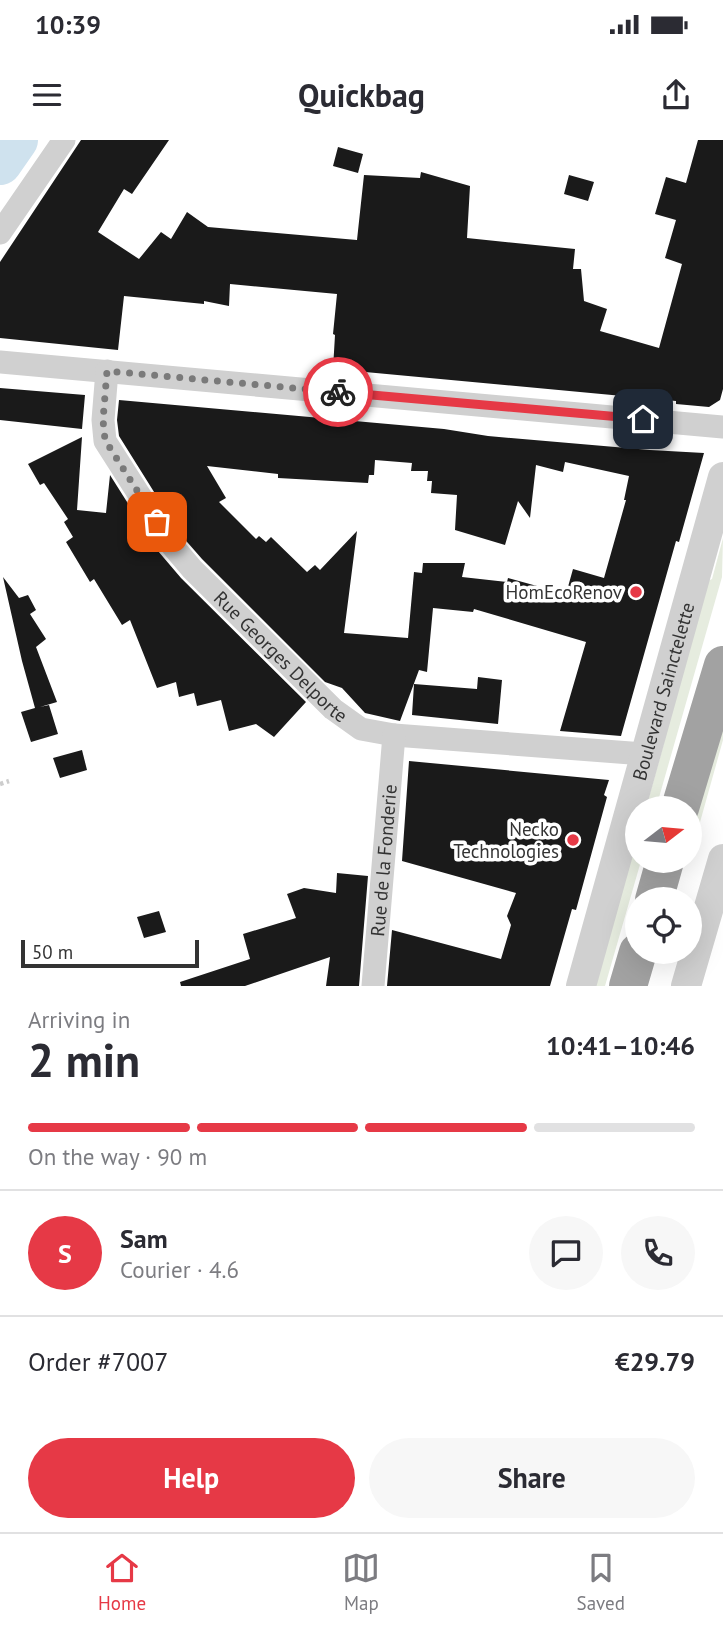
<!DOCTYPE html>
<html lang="en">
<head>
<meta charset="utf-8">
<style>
  :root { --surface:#fff; --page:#f7f7f7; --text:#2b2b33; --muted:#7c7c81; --line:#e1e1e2; --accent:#e63946 }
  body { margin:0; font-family:"PT Sans",sans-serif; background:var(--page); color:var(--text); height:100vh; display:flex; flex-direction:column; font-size:26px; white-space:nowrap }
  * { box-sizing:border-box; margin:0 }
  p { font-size:23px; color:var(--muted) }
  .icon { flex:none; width:38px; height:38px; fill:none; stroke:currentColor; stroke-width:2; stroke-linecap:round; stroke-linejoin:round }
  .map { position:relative; height:846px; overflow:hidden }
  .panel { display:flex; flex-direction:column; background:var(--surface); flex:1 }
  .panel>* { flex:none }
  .needle { width:46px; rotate:74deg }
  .tools { position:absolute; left:625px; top:656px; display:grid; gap:14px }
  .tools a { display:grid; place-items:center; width:77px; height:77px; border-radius:50%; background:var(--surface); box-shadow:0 7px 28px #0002; font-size:35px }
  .scale { position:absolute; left:21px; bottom:18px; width:178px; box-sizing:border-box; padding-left:7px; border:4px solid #333; border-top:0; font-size:19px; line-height:24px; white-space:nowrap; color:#333; -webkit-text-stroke:5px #fff; paint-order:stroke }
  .pin { position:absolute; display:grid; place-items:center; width:60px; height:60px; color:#fff; margin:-30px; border-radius:14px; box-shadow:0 4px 10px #0006 }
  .courier { position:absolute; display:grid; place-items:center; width:70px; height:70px; margin:-35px; border:5px solid #e63946; border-radius:50%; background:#fff; color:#222; box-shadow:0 2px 9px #0007 }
  .overview em { font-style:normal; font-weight:800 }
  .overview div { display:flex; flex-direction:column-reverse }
  .overview { display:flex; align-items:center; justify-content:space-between; height:119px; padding:0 28px }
  h1 { font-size:46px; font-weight:800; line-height:52px }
  .bar { display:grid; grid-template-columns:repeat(4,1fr); gap:10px 7px; align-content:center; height:84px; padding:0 28px }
  .bar i { height:9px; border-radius:5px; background:var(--line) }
  .bar .active { background:var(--accent) }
  .bar p { grid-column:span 4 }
  .line { display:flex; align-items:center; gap:18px; padding:0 28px; border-top:2px solid var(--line) }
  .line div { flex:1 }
  .round { display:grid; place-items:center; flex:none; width:74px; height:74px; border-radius:37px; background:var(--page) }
  .button { display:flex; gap:14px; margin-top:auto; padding:14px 28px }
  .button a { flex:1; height:80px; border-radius:42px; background:var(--accent); color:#fff; font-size:28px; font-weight:800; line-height:80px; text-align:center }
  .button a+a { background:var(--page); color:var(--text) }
  .status { display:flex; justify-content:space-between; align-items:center; height:49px; padding:0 35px; background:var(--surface); direction:ltr }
  .status svg { height:19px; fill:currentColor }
  header { display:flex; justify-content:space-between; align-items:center; height:91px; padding:0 28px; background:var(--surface); font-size:32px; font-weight:800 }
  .tab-bar { display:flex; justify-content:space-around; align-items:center; height:98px; border-top:2px solid var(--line); background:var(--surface); font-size:19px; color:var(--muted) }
  .tab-bar a { display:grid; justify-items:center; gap:4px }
  .tab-bar .active { color:var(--accent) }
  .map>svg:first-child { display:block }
</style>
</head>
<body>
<div class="status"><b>10:39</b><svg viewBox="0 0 49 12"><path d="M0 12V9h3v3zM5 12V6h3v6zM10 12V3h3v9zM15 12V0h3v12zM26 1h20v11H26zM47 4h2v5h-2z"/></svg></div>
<header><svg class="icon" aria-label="menu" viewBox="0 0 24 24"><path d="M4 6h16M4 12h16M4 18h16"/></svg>Quickbag<svg class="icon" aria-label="share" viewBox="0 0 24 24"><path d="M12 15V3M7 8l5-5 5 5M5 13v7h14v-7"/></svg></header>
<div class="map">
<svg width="723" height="846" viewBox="0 0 723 846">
  <rect width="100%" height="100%" fill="#fff"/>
  <!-- green -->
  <path fill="#e6ecdf" d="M723,398L722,437L656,668H646L664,603L658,587L699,445L712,439Z
    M723,578V600L690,718V692Z
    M637,698V721H641L605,846H595Z"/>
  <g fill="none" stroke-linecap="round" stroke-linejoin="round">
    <!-- river -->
    <path stroke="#cfe2ee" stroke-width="44" d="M0,23L16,0"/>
  </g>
  <!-- building -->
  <path fill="#1a1a1a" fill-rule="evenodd" d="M81,0H169L132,54L124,49L98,92L139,119L161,92L171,99L187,72L208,87L357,100L364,35L420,38L421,32L470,46L467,98L575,109L573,129H581L584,161L607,169L600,191L659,208L682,124L665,118L676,80L655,74L666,37L686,43L698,0H723V249L720,260L709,267L676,264V261L333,229L335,195L333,194L337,154L230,144L229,166L204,161V164L124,156L118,210L0,198V122Z
    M338,7L363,14L358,33L333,26Z
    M569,35L594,42L588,61L564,54Z
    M0,248L85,255L82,289L0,280Z
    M119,260L444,289L488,296L650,310L704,313L679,402L676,401L621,596L560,591L586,502L474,469L473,472L433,468L427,532L419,530L400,581L365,573L342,548L325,542L202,419L181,395L119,296L117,280ZM375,320L412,323L411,331H428L427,341H432L431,353L457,355L455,390L505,405L518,361L530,378L536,325L563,332L565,322L629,336L624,360H626L604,438L573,429L566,454L508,438L507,442L462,437L465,423H423L422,433L414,432L408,498L344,493L357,391L320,430L315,425L307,432L271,397L266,402L259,396L256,399L219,362L226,358L207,326L278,334V338L368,343L369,335H374Z
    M82,297L77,370L106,373L110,335L158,411L181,438L306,562L274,597L256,584L229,591L221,560L197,566L194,553L179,557L176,542L157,548L130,480L122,485L94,439L90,442L66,402L73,397L64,382L68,379L44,343L40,345L28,324Z
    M3,437L19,458L28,455L36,470L30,474L46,499L36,507L57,562L40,567L49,565L58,594L31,602L21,572L35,568L22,521Z
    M478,537L502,540L498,584L412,575L414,544L477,549Z
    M82,610L87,630L60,638L53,618Z
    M409,621L609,640L604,655L607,657L576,770L572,769L550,846H387L392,790L501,819L511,785L507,776L516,753L402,721Z
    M337,733L368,736L359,846H326L330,817L245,846H181L180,842L250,819L243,794L296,778L287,754L304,748L336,753Z
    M159,771L166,792L144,798L137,777Z"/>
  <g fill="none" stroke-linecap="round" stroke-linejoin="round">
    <!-- path -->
    <path stroke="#cdcdcd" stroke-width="4.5" stroke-dasharray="3.5 3.5" stroke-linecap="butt" d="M0,644L9,641"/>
    <!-- minor -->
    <g stroke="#d0d0d0" stroke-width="23">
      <path d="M0,93L64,0"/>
      <path d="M0,222L723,287"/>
      <path id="s1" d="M107,231L103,280L105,301L170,403L192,429L333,569L361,589L394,595L644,614"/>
      <path id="s2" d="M373,846L394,595"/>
    </g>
    <!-- tertiary -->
    <g stroke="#d0d0d0" stroke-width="30">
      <path id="s3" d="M581,846L723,337"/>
      <path d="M686,846L723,719"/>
    </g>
    <!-- trunk -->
    <path stroke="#a2a2a2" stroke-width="38" d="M680,668L723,525
      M654,760L665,721
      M628,846L638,812"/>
  </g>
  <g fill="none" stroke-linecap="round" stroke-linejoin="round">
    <!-- done -->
    <path stroke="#7a7a7a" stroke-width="7" stroke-dasharray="0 12.6" d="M157,382L105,300L103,280L107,231L338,252"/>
    <!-- route -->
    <path stroke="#e63946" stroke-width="9" d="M338,252L643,279"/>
  </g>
  <!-- markers -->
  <g fill="#e63946" stroke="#fff" stroke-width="2.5">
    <circle cx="636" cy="452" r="7"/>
    <circle cx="573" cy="700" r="7"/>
  </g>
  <g text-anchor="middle" stroke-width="7" stroke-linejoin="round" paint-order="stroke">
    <!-- poi labels -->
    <g font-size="19" fill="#333" stroke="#fff" text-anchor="end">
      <text x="622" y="459">HomEcoRenov</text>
      <text x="559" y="696">Necko<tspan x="559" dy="22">Technologies</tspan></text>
    </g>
    <!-- street labels -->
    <g font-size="19" fill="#333" stroke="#fff">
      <text dy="7" stroke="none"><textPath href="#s1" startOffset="350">Rue Georges Delporte</textPath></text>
      <text dy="7" stroke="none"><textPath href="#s3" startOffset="306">Boulevard Sainctelette</textPath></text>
      <text dy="7" stroke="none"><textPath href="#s2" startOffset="126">Rue de la Fonderie</textPath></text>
    </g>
  </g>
</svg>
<div class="tools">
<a><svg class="needle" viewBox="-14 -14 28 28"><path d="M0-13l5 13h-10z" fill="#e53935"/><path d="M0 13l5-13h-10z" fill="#7c7c81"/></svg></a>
<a><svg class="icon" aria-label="locate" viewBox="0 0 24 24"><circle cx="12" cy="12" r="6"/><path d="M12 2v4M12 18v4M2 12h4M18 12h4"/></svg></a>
</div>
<div class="scale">50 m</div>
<div class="pin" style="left:157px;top:382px;background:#ea580c"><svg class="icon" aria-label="bag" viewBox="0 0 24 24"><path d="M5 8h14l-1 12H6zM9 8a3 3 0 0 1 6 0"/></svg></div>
<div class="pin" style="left:643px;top:279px;background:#1f2937"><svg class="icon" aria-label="home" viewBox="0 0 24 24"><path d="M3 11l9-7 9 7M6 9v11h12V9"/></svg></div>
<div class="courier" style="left:338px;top:252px"><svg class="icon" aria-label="bike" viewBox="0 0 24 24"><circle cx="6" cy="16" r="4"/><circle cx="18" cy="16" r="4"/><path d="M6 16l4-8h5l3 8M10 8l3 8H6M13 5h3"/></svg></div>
</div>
<section class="panel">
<div class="overview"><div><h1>2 min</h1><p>Arriving in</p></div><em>10:41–10:46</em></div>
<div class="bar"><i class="active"></i><i class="active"></i><i class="active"></i><i></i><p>On the way · 90 m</p></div>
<div class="line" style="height:126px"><b class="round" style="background:var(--accent);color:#fff">S</b><div><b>Sam</b><p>Courier · 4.6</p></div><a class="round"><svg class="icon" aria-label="chat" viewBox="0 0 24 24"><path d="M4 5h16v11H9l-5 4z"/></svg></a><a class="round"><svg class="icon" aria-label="phone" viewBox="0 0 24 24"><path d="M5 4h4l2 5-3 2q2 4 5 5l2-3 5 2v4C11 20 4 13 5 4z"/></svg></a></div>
<div class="line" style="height:91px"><div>Order #7007</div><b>€29.79</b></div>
<div class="button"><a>Help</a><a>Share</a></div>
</section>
<nav class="tab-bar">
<a class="active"><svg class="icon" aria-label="home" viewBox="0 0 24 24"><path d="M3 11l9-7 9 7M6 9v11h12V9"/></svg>Home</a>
<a><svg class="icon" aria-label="map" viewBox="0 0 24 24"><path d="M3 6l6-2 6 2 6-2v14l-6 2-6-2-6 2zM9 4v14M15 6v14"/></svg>Map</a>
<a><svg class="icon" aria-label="saved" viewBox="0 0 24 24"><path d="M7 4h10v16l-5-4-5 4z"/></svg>Saved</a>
</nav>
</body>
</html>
